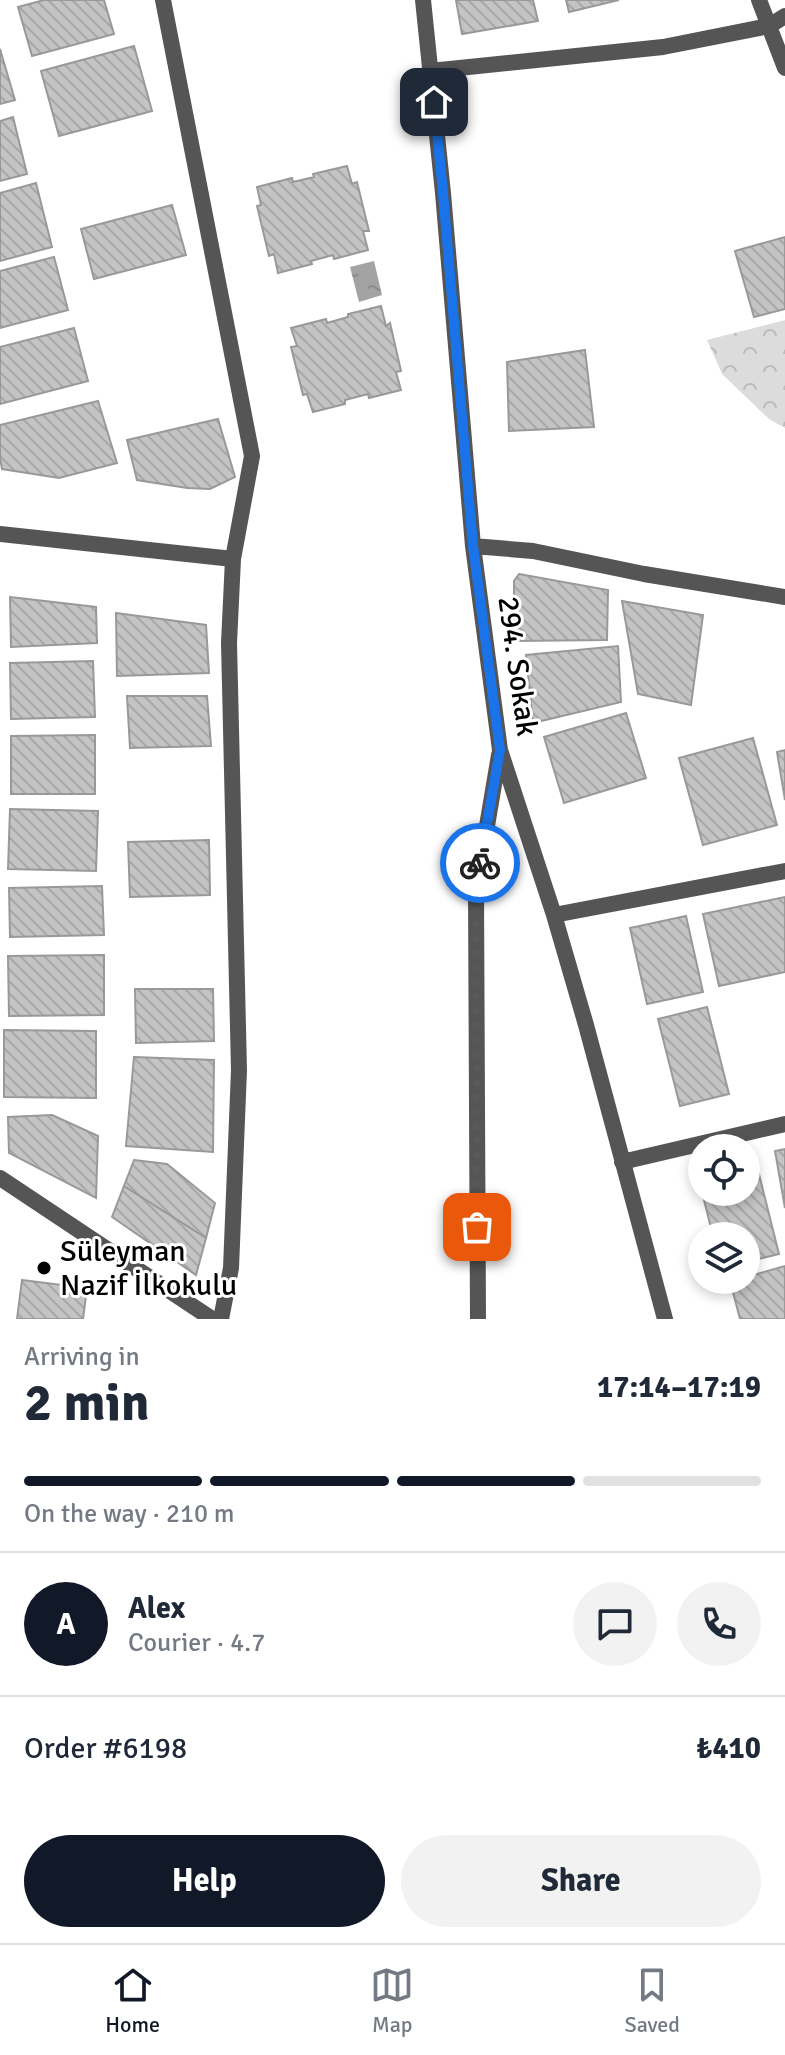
<!DOCTYPE html>
<html lang="en">
<head>
<meta charset="utf-8">
<style>
  :root { --surface:#fff; --page:#f2f2f3; --text:#1f2937; --muted:#747a83; --line:#e0e1e3; --accent:#111827 }
  body { margin:0; font-family:Signika,sans-serif; background:var(--page); color:var(--text); height:100vh; display:flex; flex-direction:column; font-size:30px; white-space:nowrap }
  * { box-sizing:border-box; margin:0 }
  p { font-size:26px; color:var(--muted) }
  .icon { flex:none; width:44px; height:44px; fill:none; stroke:currentColor; stroke-width:2; stroke-linecap:round; stroke-linejoin:round }
  .map { position:relative; height:1319px; overflow:hidden }
  .drawer { display:flex; flex-direction:column; background:var(--surface); flex:1 }
  .drawer>* { flex:none }
  .buttons { position:absolute; left:688px; top:1134px; display:grid; gap:16px }
  .buttons a { display:grid; place-items:center; width:72px; height:72px; border-radius:50%; background:var(--surface); box-shadow:0 4px 12px #0003; font-size:40px }
  .pin { position:absolute; display:grid; place-items:center; width:68px; height:68px; color:#fff; margin:-34px; border-radius:16px; box-shadow:0 4px 12px #0006 }
  .courier { position:absolute; display:grid; place-items:center; width:80px; height:80px; margin:-40px; border:6px solid #1a73e8; border-radius:50%; background:#fff; color:#222; box-shadow:0 2px 10px #0007 }
  .summary em { font-style:normal; font-weight:800 }
  .summary div { display:flex; flex-direction:column-reverse }
  .summary { display:flex; align-items:center; justify-content:space-between; height:136px; padding:0 24px }
  h1 { font-size:52px; font-weight:800; line-height:60px }
  .bar { display:grid; grid-template-columns:repeat(4,1fr); gap:12px 8px; align-content:center; height:96px; padding:0 24px }
  .bar i { height:10px; border-radius:6px; background:var(--line) }
  .bar .on { background:var(--accent) }
  .bar p { grid-column:span 4 }
  .line { display:flex; align-items:center; gap:20px; padding:0 24px; border-top:2px solid var(--line) }
  .line div { flex:1 }
  .round { display:grid; place-items:center; flex:none; width:84px; height:84px; border-radius:42px; background:var(--page) }
  .action { display:flex; gap:16px; margin-top:auto; padding:16px 24px }
  .action a { flex:1; height:92px; border-radius:48px; background:var(--accent); color:#fff; font-size:32px; font-weight:800; line-height:92px; text-align:center }
  .action a+a { background:var(--page); color:var(--text) }
  .menu { display:flex; justify-content:space-around; align-items:center; height:112px; border-top:2px solid var(--line); background:var(--surface); font-size:22px; color:var(--muted) }
  .menu a { display:grid; justify-items:center; gap:4px }
  .menu .on { color:var(--accent) }
  .map>svg:first-child { display:block }
</style>
</head>
<body>
<div class="map">
<svg width="785" height="1319" viewBox="0 0 785 1319">
  <defs>
    <pattern id="forest-crowns" width="20" height="18" patternUnits="userSpaceOnUse" patternTransform="scale(2)"><rect width="20" height="18" fill="#dcdcdc"/><path d="M2 6a3 3 0 1 1 6 0M12 15a3 3 0 1 1 6 0" fill="none" stroke="#bbb"/></pattern>
    <pattern id="water-ripples" width="26" height="14" patternUnits="userSpaceOnUse" patternTransform="scale(2)"><rect width="26" height="14" fill="#a3a3a3"/><path d="M2 4q2-2 4 0t4 0M15 11q2-2 4 0t4 0" fill="none" stroke="#8b8b8b"/></pattern>
    <pattern id="building-back-hatch" width="6" height="6" patternUnits="userSpaceOnUse" patternTransform="scale(2)"><rect width="6" height="6" fill="#c4c4c4"/><path d="M-1 5l2 2M0 0l6 6M5-1l2 2" fill="none" stroke="#a7a7a7"/></pattern>
  </defs>
  <rect width="100%" height="100%" fill="#fff"/>
  <!-- forest -->
  <path fill="url(#forest-crowns)" d="M785,320V428L769,419L722,374L707,340Z"/>
  <!-- water -->
  <path fill="url(#water-ripples)" d="M374,261L382,295L359,302L350,267Z"/>
  <!-- building -->
  <path fill="url(#building-back-hatch)" stroke="#999" stroke-width="2" d="M44,0H104L114,34L32,56L18,7Z
    M456,0H533L538,21L462,34Z
    M566,0H619L569,12Z
    M134,46L152,111L59,136L41,71Z
    M0,49L15,100L0,104Z
    M13,117L27,174L0,181V121Z
    M347,166L352,184L357,182L369,231H363L368,250L334,259L333,255L311,261L312,264L278,273L274,254L269,256L257,206L261,205L257,187L292,178L293,182L314,177L313,174Z
    M36,183L52,247L0,261V193Z
    M172,205L186,255L94,279L81,229Z
    M785,237V309L754,317L735,251Z
    M54,257L68,310L0,328V271Z
    M381,306L386,326L390,323L401,371L396,372L401,390L369,398L368,394L345,400V404L313,412L307,394L303,395L291,347L297,346L291,328L326,319L327,323L348,317V314Z
    M74,328L88,381L0,404V347Z
    M585,350L594,427L509,431L507,362Z
    M98,401L117,463L59,478L2,469L0,458V425Z
    M218,419L235,477L210,489L187,488L137,480L127,440Z
    M519,574L608,590L607,640L514,641V581Z
    M10,597L96,607L97,643L11,647Z
    M622,601L703,615L691,705L638,694Z
    M116,613L206,625L209,673L117,676Z
    M618,646L621,702L533,723L526,655Z
    M93,661L95,717L11,719L10,663Z
    M127,696H207L211,746L130,748Z
    M626,713L646,778L564,803L544,737Z
    M95,735V794H11V736Z
    M753,738L777,825L703,845L679,758Z
    M785,750V800L777,752Z
    M10,809L98,811L96,871L8,869Z
    M209,840L210,895L130,897L128,842Z
    M102,886L104,935L10,937L9,888Z
    M785,897V972L719,986L703,914Z
    M686,916L703,992L647,1004L630,928Z
    M104,955V1015L9,1016L8,956Z
    M135,989H213L214,1041L136,1043Z
    M707,1007L729,1094L680,1106L658,1019Z
    M4,1030L96,1031V1098L4,1097Z
    M134,1057L214,1060L213,1152L126,1146Z
    M52,1115L98,1136L96,1198L9,1153L8,1117Z
    M785,1149V1208L775,1151Z
    M755,1158L779,1254L746,1262V1236H713L702,1192H746V1160Z
    M134,1160L167,1164L215,1203L206,1238L124,1186Z
    M124,1186L206,1238L196,1275L112,1217Z
    M785,1266V1319H740L730,1281L746,1280V1277Z
    M22,1280L87,1288L83,1319H17Z"/>
  <g fill="none" stroke-linecap="round" stroke-linejoin="round">
    <!-- minor -->
    <path stroke="#555" stroke-width="16" d="M163,0L252,456L233,559L229,643L239,1070L231,1268L221,1319
      M423,0L443,193L473,546L500,750L554,915L586,1025L665,1319
      M759,0L785,68
      M430,71L663,47L769,26L785,16
      M0,534L233,559
      M473,546L533,551L644,574L785,597
      M554,915L785,871
      M622,1162L785,1124
      M0,1178L212,1319
      M478,1319L476,891L499,755"/>
  </g>
  <g fill="none" stroke-linecap="round" stroke-linejoin="round">
    <!-- done -->
    <path stroke="#595959" stroke-width="8" stroke-dasharray="0 14.4" d="M477,1227L476,891L480,863"/>
    <!-- route -->
    <path stroke="#1a73e8" stroke-width="10" d="M434,102L443,193L473,546L500,750L480,863"/>
  </g>
  <!-- markers -->
  <circle fill="#000" stroke="#fff" stroke-width="3" cx="44" cy="1268" r="8"/>
  <g text-anchor="middle" stroke-width="6" stroke-linejoin="round" paint-order="stroke">
    <!-- street labels -->
    <g font-size="30" fill="#000" stroke="#fff">
      <text transform="translate(518 666) rotate(82)" y="10">294. Sokak</text>
    </g>
    <!-- poi labels -->
    <g font-size="30" fill="#000" stroke="#fff" text-anchor="start">
      <text x="60" y="1261">Süleyman<tspan x="60" dy="34">Nazif İlkokulu</tspan></text>
    </g>
  </g>
</svg>
<div class="buttons">
<a><svg class="icon" aria-label="locate" viewBox="0 0 24 24"><circle cx="12" cy="12" r="6"/><path d="M12 2v4M12 18v4M2 12h4M18 12h4"/></svg></a>
<a><svg class="icon" aria-label="layers" viewBox="0 0 24 24"><path d="M12 4l9 5-9 5-9-5zM3 14l9 5 9-5"/></svg></a>
</div>
<div class="pin" style="left:477px;top:1227px;background:#ea580c"><svg class="icon" aria-label="bag" viewBox="0 0 24 24"><path d="M5 8h14l-1 12H6zM9 8a3 3 0 0 1 6 0"/></svg></div>
<div class="pin" style="left:434px;top:102px;background:#1f2937"><svg class="icon" aria-label="home" viewBox="0 0 24 24"><path d="M3 11l9-7 9 7M6 9v11h12V9"/></svg></div>
<div class="courier" style="left:480px;top:863px"><svg class="icon" aria-label="bike" viewBox="0 0 24 24"><circle cx="6" cy="16" r="4"/><circle cx="18" cy="16" r="4"/><path d="M6 16l4-8h5l3 8M10 8l3 8H6M13 5h3"/></svg></div>
</div>
<section class="drawer">
<div class="summary"><div><h1>2 min</h1><p>Arriving in</p></div><em>17:14–17:19</em></div>
<div class="bar"><i class="on"></i><i class="on"></i><i class="on"></i><i></i><p>On the way · 210 m</p></div>
<div class="line" style="height:144px"><b class="round" style="background:var(--accent);color:#fff">A</b><div><b>Alex</b><p>Courier · 4.7</p></div><a class="round"><svg class="icon" aria-label="chat" viewBox="0 0 24 24"><path d="M4 5h16v11H9l-5 4z"/></svg></a><a class="round"><svg class="icon" aria-label="phone" viewBox="0 0 24 24"><path d="M5 4h4l2 5-3 2q2 4 5 5l2-3 5 2v4C11 20 4 13 5 4z"/></svg></a></div>
<div class="line" style="height:104px"><div>Order #6198</div><b>₺410</b></div>
<div class="action"><a>Help</a><a>Share</a></div>
</section>
<nav class="menu">
<a class="on"><svg class="icon" aria-label="home" viewBox="0 0 24 24"><path d="M3 11l9-7 9 7M6 9v11h12V9"/></svg>Home</a>
<a><svg class="icon" aria-label="map" viewBox="0 0 24 24"><path d="M3 6l6-2 6 2 6-2v14l-6 2-6-2-6 2zM9 4v14M15 6v14"/></svg>Map</a>
<a><svg class="icon" aria-label="saved" viewBox="0 0 24 24"><path d="M7 4h10v16l-5-4-5 4z"/></svg>Saved</a>
</nav>
</body>
</html>
